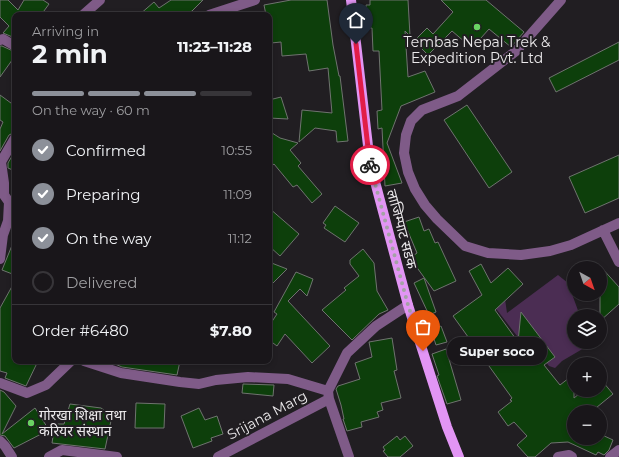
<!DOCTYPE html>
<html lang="en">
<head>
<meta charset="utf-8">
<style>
  :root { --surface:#19161a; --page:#262327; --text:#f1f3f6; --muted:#9f9fa2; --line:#373539; --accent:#8c9099 }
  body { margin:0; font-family:Montserrat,"Noto Sans Devanagari",sans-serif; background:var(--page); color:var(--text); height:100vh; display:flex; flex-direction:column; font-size:15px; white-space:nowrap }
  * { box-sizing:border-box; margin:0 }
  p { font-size:13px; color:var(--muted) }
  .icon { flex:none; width:22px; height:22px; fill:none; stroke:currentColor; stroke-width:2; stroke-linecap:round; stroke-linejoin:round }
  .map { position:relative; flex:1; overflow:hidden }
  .side { position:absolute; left:12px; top:12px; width:260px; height:352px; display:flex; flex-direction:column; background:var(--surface); border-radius:8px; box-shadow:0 2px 6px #0003,0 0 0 1px var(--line) }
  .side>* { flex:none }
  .needle { width:26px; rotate:140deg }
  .fabs { position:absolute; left:567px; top:261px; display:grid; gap:8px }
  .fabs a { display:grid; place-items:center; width:40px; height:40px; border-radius:50%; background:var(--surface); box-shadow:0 2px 6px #0003,0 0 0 1px var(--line); font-size:20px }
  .pin { position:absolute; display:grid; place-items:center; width:34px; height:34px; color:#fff; margin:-41px -17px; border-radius:50% 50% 50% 0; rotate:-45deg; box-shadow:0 0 4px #0007 }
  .pin .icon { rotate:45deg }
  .courier { position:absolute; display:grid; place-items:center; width:40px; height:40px; margin:-20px; border:3px solid #e11d48; border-radius:50%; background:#fff; color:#222; box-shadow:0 1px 5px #0007 }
  .bubble { position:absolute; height:28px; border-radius:14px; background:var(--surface); box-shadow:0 2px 6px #0003,0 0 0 1px var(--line); font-size:13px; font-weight:700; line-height:28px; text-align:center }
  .summary em { font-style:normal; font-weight:700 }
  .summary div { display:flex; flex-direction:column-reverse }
  .summary { display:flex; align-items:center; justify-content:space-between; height:68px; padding:0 20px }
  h1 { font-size:26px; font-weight:700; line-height:30px }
  .bar { display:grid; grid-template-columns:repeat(4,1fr); gap:6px 4px; align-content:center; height:48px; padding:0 20px }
  .bar i { height:5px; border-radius:3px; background:var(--line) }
  .bar .on { background:var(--accent) }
  .bar p { grid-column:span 4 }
  .line { display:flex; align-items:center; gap:10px; padding:0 20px; border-top:1px solid var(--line) }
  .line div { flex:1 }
  ol { padding:0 20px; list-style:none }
  li { display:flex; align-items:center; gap:12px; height:44px }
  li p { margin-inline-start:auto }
  li .icon { padding:4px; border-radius:50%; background:var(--accent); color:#fff; stroke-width:4 }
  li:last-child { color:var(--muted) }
  li i { width:22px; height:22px; border:2px solid var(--line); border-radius:50% }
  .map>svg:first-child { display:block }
</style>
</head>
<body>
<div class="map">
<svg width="619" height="457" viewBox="0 0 619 457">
  <rect width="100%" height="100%" fill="#211e22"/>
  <!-- green -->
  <path fill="#4b2d53" d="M558,275L568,283L580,316H574V342H590L591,344L562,361L555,368L549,366L532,345L527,349L494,306L505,299L507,313Z"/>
  <!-- building -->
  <path fill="#0d3f0b" stroke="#6f736f" d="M0,0H8L18,10L24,0H43L49,4L41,15H15V38L3,33L9,26L0,17Z
    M171,0H203L192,11L185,15H139L154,2L159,8Z
    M291,0H327L333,45L339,76H340L348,141L337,142L336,131L315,128L299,142L302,110L332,113L328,68L309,71L306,54L282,56L281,42L271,43L269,34V15H266L264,5Z
    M370,0H408L410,36L405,31L408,77L425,71L435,92L401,106L387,143L402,183L385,186L382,128L378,129L377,111L382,110L379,51H373L372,28H368L366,5H370Z
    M441,0H486L524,32L511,47L489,29L472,48L452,31L428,55L414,41L427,28L433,34L453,12Z
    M619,42V60L556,92L549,78Z
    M0,46H2L15,52V56L0,77Z
    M0,95L15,106V132L9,135L0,151V129L3,122L0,120Z
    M281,97L288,119L269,118V100Z
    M467,105L512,172L489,188L444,120Z
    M269,131L280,138L298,143L290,150L301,163L298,166L322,194L312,203L297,185L293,187L274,164L269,168Z
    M15,151V171L8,168V163Z
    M619,155V198L585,213L569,177Z
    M335,206L359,223L345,242L324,228L326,225L323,223Z
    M269,208L299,234L280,256L269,246Z
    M419,217L424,231L429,229L435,243L438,242L456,281L434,291L410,258L417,253L404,222Z
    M15,238V275L2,270Z
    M363,249L374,263L377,291L388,310L379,314L352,340L322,310L346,290L344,288L359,276L350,264V260Z
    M269,262L287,269L269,287Z
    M481,264L491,283L508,268L523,284L495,310L518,342L521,312L555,357L544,365L560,385L574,374V398L584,390H600V385L603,382L613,394L591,412H574V438H600V434L613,440L609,450L604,455L598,452L596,455L568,442L551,443L535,457H528L517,445L527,436L514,422L508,426L498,412L512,401L510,400L512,398L453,316L482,295L469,271Z
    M600,266L619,287V304L600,321Z
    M296,272L313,279L307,296L300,289L288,301L330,346L312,363L285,334L277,346L269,340V326L277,314L274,312Z
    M424,278L436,312L429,315L414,283Z
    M15,281V361H38L26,386L5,378L7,373L0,371V308Z
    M441,326L447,342L436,345L431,330Z
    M392,338L397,370L394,371L401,398L381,403L383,410L377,412L379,417L361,422L362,427L347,431L343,419H344L341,405L336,389L338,386L360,379L355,363L372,357L369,342Z
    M446,349L461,400L447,404L437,376L439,375L432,354Z
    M116,361H180L177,375L122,367L115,364Z
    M243,384L274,385L273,396L242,393Z
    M0,390L4,392L16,406L2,434L35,408L49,430L14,448L5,436L0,435Z
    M136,403L165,404L164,428H135Z
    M70,404L101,408L112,416L105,449L52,443L55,424H64Z
    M199,408L205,420L217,416L223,434L211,438L212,441L193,448L181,416Z
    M397,436L400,440L405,436L413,446L400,457H388L383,451L385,450L383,447Z"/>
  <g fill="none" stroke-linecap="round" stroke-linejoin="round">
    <!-- minor -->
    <path stroke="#7f5b88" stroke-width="10" d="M561,0L516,51L458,96L422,110L411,121L406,135L404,153L408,172L415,189L425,205L437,219L465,246L488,253L521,255L550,251L571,245L619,223
      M83,15L100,0
      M209,15L255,0
      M0,40L3,39L15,46
      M603,230L619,262
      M0,259L3,235L8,221L9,202L4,195V183L1,162L15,138
      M84,361L121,373L180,382L199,384L216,380L248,377L288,379L328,391
      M0,383L27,393L46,385L71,361
      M0,441L5,446L12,457
      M49,457L62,450L117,457
      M218,457L329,399
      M349,457L329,399L328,391L347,353L376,326L408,305
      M558,457L569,455L572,457
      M610,457L619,450"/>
    <!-- major -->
    <path stroke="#e295f4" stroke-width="10" d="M351,0L370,163L408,305L447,427L459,457"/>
  </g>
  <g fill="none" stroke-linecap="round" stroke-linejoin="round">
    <!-- done -->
    <path stroke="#a4a2a5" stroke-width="4" stroke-dasharray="0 7.2" d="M370,165L408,305L423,351"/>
    <!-- route -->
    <path stroke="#e11d48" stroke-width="5" d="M356,44L370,165"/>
  </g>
  <!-- markers -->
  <g fill="#6ad363" stroke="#211e22" stroke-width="1.5">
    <circle cx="477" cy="27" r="4"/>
    <circle cx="31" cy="423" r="4"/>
  </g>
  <g text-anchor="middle" stroke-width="4" stroke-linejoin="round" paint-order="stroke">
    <!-- poi labels -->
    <g font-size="14" fill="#ebe9eb" stroke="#211e22">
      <text x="477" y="47">Tembas Nepal Trek &amp;<tspan x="477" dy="16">Expedition Pvt. Ltd</tspan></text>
      <text x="39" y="420" text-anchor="start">गोरखा शिक्षा तथा<tspan x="39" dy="16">करियर संस्थान</tspan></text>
    </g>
    <!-- street labels -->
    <g font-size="14" fill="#ebe9eb" stroke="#211e22">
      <text transform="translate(402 229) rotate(75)" y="5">लाजिम्पाट सडक</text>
      <text transform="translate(267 415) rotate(-28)" y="5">Srijana Marg</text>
    </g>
  </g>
</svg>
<div class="fabs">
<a><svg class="needle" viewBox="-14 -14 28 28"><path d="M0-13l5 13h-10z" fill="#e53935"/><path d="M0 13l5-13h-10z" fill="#9f9fa2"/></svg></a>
<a><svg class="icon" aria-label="layers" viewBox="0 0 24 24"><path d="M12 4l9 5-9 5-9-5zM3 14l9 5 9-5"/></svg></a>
<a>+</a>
<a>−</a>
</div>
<div class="pin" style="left:423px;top:351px;background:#ea580c"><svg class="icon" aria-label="bag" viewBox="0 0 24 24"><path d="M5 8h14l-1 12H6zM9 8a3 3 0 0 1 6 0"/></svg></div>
<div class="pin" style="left:356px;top:44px;background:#1f2937"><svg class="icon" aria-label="home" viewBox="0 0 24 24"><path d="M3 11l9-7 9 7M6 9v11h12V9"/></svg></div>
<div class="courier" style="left:370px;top:165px"><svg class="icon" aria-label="bike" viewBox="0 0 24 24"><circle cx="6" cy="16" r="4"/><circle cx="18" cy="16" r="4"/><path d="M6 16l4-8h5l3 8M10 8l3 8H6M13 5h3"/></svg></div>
<div class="bubble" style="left:447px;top:337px;width:100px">Super soco</div>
<section class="side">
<div class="summary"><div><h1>2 min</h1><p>Arriving in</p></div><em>11:23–11:28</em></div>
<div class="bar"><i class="on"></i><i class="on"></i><i class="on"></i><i></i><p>On the way · 60 m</p></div>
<ol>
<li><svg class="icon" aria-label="check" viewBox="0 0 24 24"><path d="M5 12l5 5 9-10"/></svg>Confirmed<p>10:55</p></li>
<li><svg class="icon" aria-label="check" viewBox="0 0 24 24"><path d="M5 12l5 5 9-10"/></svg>Preparing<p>11:09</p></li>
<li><svg class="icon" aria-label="check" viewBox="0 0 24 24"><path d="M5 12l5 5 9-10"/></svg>On the way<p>11:12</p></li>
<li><i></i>Delivered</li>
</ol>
<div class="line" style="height:52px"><div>Order #6480</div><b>$7.80</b></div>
</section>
</div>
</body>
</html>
